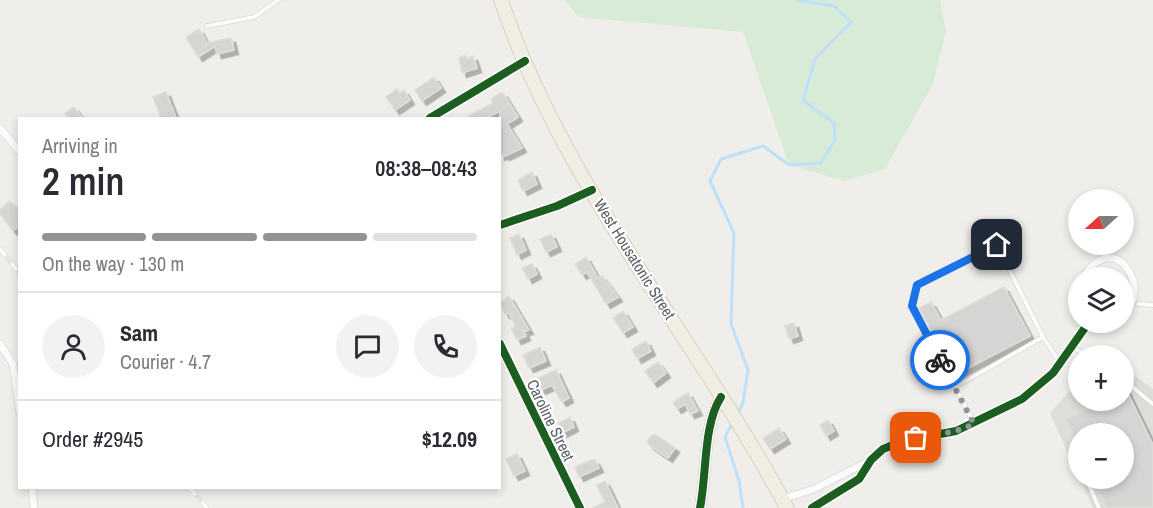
<!DOCTYPE html>
<html lang="en">
<head>
<meta charset="utf-8">
<style>
  :root { --surface:#fff; --page:#f2f2f3; --text:#2b2b33; --muted:#7c7c81; --line:#e1e1e2; --accent:#919496 }
  body { margin:0; font-family:"Archivo Narrow",sans-serif; background:var(--page); color:var(--text); height:100vh; display:flex; flex-direction:column; font-size:22px; white-space:nowrap }
  * { box-sizing:border-box; margin:0 }
  p { font-size:20px; color:var(--muted) }
  .icon { flex:none; width:33px; height:33px; fill:none; stroke:currentColor; stroke-width:2; stroke-linecap:round; stroke-linejoin:round }
  .map { position:relative; flex:1; overflow:hidden }
  .sheet { position:absolute; left:18px; top:117px; width:483px; height:372px; display:flex; flex-direction:column; background:var(--surface); border-radius:0px; box-shadow:0 3px 9px #0003 }
  .sheet>* { flex:none }
  .needle { width:39px; rotate:249deg }
  .buttons { position:absolute; left:1068px; top:189px; display:grid; gap:12px }
  .buttons a { display:grid; place-items:center; width:66px; height:66px; border-radius:50%; background:var(--surface); box-shadow:0 3px 9px #0003; font-size:30px }
  .pin { position:absolute; display:grid; place-items:center; width:51px; height:51px; color:#fff; margin:-26px; border-radius:12px; box-shadow:0 3px 9px #0006 }
  .courier { position:absolute; display:grid; place-items:center; width:60px; height:60px; margin:-30px; border:4px solid #1a73e8; border-radius:50%; background:#fff; color:#222; box-shadow:0 2px 8px #0007 }
  .overview em { font-style:normal; font-weight:600 }
  .overview div { display:flex; flex-direction:column-reverse }
  .overview { display:flex; align-items:center; justify-content:space-between; height:102px; padding:0 24px }
  h1 { font-size:39px; font-weight:600; line-height:45px }
  .bar { display:grid; grid-template-columns:repeat(4,1fr); gap:9px 6px; align-content:center; height:72px; padding:0 24px }
  .bar i { height:8px; border-radius:4px; background:var(--line) }
  .bar .on { background:var(--accent) }
  .bar p { grid-column:span 4 }
  .line { display:flex; align-items:center; gap:15px; padding:0 24px; border-top:2px solid var(--line) }
  .line div { flex:1 }
  .round { display:grid; place-items:center; flex:none; width:63px; height:63px; border-radius:32px; background:var(--page) }
  .map>svg:first-child { display:block }
</style>
</head>
<body>
<div class="map">
<svg width="1153" height="508" viewBox="0 0 1153 508">
  <defs>
    <filter id="shadow"><feDropShadow dx="4.5" dy="4.5" stdDeviation="0" flood-color="#0004"/></filter>
  </defs>
  <rect width="100%" height="100%" fill="#efeeea"/>
  <!-- industrial -->
  <path fill="#dfddda" d="M1124,368L1153,389V508H1093L1080,479L1124,478V434H1078V476L1050,413L1078,382V400H1124Z"/>
  <!-- green -->
  <path fill="#d8ebd6" d="M565,0H940L946,31L933,84L885,169L845,181L789,165L743,32L579,17Z"/>
  <g fill="none" stroke-linecap="round" stroke-linejoin="round">
    <!-- stream -->
    <path stroke="#bfe0f9" stroke-width="3" d="M738,413L743,403L748,370L731,324L734,233L710,181L721,159L763,146L789,165L821,163L835,140L834,123L803,100L815,59L851,22L834,6L798,0
      M732,424L725,437L739,481L743,508"/>
  </g>
  <!-- building -->
  <path fill="#d6d5d3" stroke="#deddd9" stroke-width="1.5" filter="url(#shadow)" d="M199,29L207,43L231,38L234,50L217,54L215,46L198,57L186,37Z
    M465,55L467,59L473,56L477,68L462,73L459,58Z
    M434,77L441,88L422,101L415,90Z
    M397,89L400,93L404,90L410,100L395,110L386,97Z
    M166,92L176,118H161L153,97Z
    M500,93H503L518,117L507,124L522,148L505,156L504,154L500,156V111L486,118H465L493,103L491,99Z
    M74,107L82,118H68L65,113Z
    M532,172L537,184L523,191L518,180Z
    M10,201L20,212V225L13,231L0,214V209Z
    M519,234L526,250L517,255L510,238Z
    M551,234L557,247L546,252L540,239Z
    M586,257L598,278L602,276L618,297L606,304L587,272L582,275L575,264Z
    M532,264L537,274L528,279L522,268Z
    M1004,287L1030,336L955,375L919,308L931,302L941,320Z
    M509,296L529,330L524,331L526,336L517,340L511,328L515,326L509,313L505,314L500,303Z
    M623,311L633,327L623,333L613,318Z
    M794,323L798,336L789,339L785,326Z
    M646,341L651,351L637,359L632,349Z
    M540,347L546,361L529,368L523,355Z
    M658,362L666,373L653,383L645,371Z
    M556,370L569,398L562,402L552,385L541,390L536,379Z
    M1124,385L1153,445V508H1107L1093,478H1124V434H1078V446L1066,419L1108,400H1124Z
    M688,393L698,411L690,414L685,404L677,409L673,402Z
    M570,417L574,427L562,433L558,423Z
    M828,420L834,431L826,436L820,425Z
    M779,428L786,439L770,449L763,438Z
    M652,435H656L675,448L668,458L649,445L647,441Z
    M517,454L525,471L514,476L506,459Z
    M591,460H595L599,468L579,477L575,467Z
    M605,481L618,508H592L605,502L597,485Z"/>
  <g fill="none" stroke-linecap="round" stroke-linejoin="round">
    <!-- lane casing -->
    <g stroke="#cbcccc" stroke-width="5">
      <path id="lane" d="M207,26L254,17L278,0
        M1138,304L1153,305
        M1072,347L1089,356
        M1124,380L1153,404
        M955,387L1043,337
        M974,423L912,306L917,285L923,280L997,245L1043,337L1060,363
        M1074,452L1078,461
        M1086,478L1099,508"/>
    </g>
    <!-- street casing -->
    <g stroke="#cbcccc" stroke-width="8">
      <path id="street" d="M430,118L525,61
        M0,128L20,152
        M500,225L557,206L592,190
        M1083,278C1114,226 1153,288 1124,314
        M0,344L13,364L20,413
        M500,344L580,508
        M32,488L34,508
        M782,499L814,489L871,460
        M812,508L859,479L871,460L883,449L903,441L956,431L1022,399L1053,373L1089,322"/>
    </g>
    <!-- secondary casing -->
    <g stroke="#cacacb" stroke-width="12">
      <path id="secondary" d="M700,508C707,473 703,425 721,397"/>
    </g>
    <!-- highway casing -->
    <g stroke="#c8b996" stroke-width="15">
      <path id="highway" d="M501,0C563,186 696,337 787,508"/>
    </g>
    <!-- lane -->
    <use href="#lane" stroke="#fdfcfc" stroke-width="4"/>
    <!-- street -->
    <use href="#street" stroke="#fdfcfc" stroke-width="7"/>
    <!-- secondary -->
    <use href="#secondary" stroke="#fdfcfc" stroke-width="10"/>
    <!-- highway -->
    <use href="#highway" stroke="#f0ede3" stroke-width="14"/>
    <!-- rail casing -->
    <g stroke="#e4e4e4" stroke-width="5">
      <path id="rail" d="M0,249L20,274
        M190,488L207,508"/>
    </g>
    <!-- rail -->
    <use href="#rail" stroke="#fff" stroke-width="3" stroke-dasharray="9" stroke-linecap="butt"/>
    <!-- cycleway casing -->
    <g stroke="#fff" stroke-width="11">
      <path id="cycleway" d="M430,118L525,61
        M500,225L557,206L592,190
        M500,344L580,508
        M700,508C707,473 703,425 721,397
        M812,508L859,479L871,460L883,449L903,441L956,431L1022,399L1053,373L1089,322"/>
    </g>
    <!-- cycleway -->
    <use href="#cycleway" stroke="#1b5e20" stroke-width="8"/>
  </g>
  <g fill="none" stroke-linecap="round" stroke-linejoin="round">
    <!-- done -->
    <path stroke="#919496" stroke-width="6" stroke-dasharray="0 10.8" d="M916,438L956,431L974,424L940,360"/>
    <!-- route -->
    <path stroke="#1a73e8" stroke-width="8" d="M940,360L912,306L917,285L997,245"/>
  </g>
  <g text-anchor="middle" stroke-width="4.5" stroke-linejoin="round" paint-order="stroke">
    <!-- street labels -->
    <g font-size="16" fill="#5f6368" stroke="#fff">
      <text transform="translate(635 259) rotate(58)" y="6">West Housatonic Street</text>
      <text transform="translate(551 420) rotate(64)" y="6">Caroline Street</text>
    </g>
  </g>
</svg>
<div class="buttons">
<a><svg class="needle" viewBox="-14 -14 28 28"><path d="M0-13l5 13h-10z" fill="#e53935"/><path d="M0 13l5-13h-10z" fill="#7c7c81"/></svg></a>
<a><svg class="icon" aria-label="layers" viewBox="0 0 24 24"><path d="M12 4l9 5-9 5-9-5zM3 14l9 5 9-5"/></svg></a>
<a>+</a>
<a>−</a>
</div>
<div class="pin" style="left:916px;top:438px;background:#ea580c"><svg class="icon" aria-label="bag" viewBox="0 0 24 24"><path d="M5 8h14l-1 12H6zM9 8a3 3 0 0 1 6 0"/></svg></div>
<div class="pin" style="left:997px;top:245px;background:#1f2937"><svg class="icon" aria-label="home" viewBox="0 0 24 24"><path d="M3 11l9-7 9 7M6 9v11h12V9"/></svg></div>
<div class="courier" style="left:940px;top:360px"><svg class="icon" aria-label="bike" viewBox="0 0 24 24"><circle cx="6" cy="16" r="4"/><circle cx="18" cy="16" r="4"/><path d="M6 16l4-8h5l3 8M10 8l3 8H6M13 5h3"/></svg></div>
<section class="sheet">
<div class="overview"><div><h1>2 min</h1><p>Arriving in</p></div><em>08:38–08:43</em></div>
<div class="bar"><i class="on"></i><i class="on"></i><i class="on"></i><i></i><p>On the way · 130 m</p></div>
<div class="line" style="height:108px"><a class="round"><svg class="icon" aria-label="person" viewBox="0 0 24 24"><circle cx="12" cy="8" r="4"/><path d="M4 21q1-7 8-7t8 7"/></svg></a><div><b>Sam</b><p>Courier · 4.7</p></div><a class="round"><svg class="icon" aria-label="chat" viewBox="0 0 24 24"><path d="M4 5h16v11H9l-5 4z"/></svg></a><a class="round"><svg class="icon" aria-label="phone" viewBox="0 0 24 24"><path d="M5 4h4l2 5-3 2q2 4 5 5l2-3 5 2v4C11 20 4 13 5 4z"/></svg></a></div>
<div class="line" style="height:78px"><div>Order #2945</div><b>$12.09</b></div>
</section>
</div>
</body>
</html>
